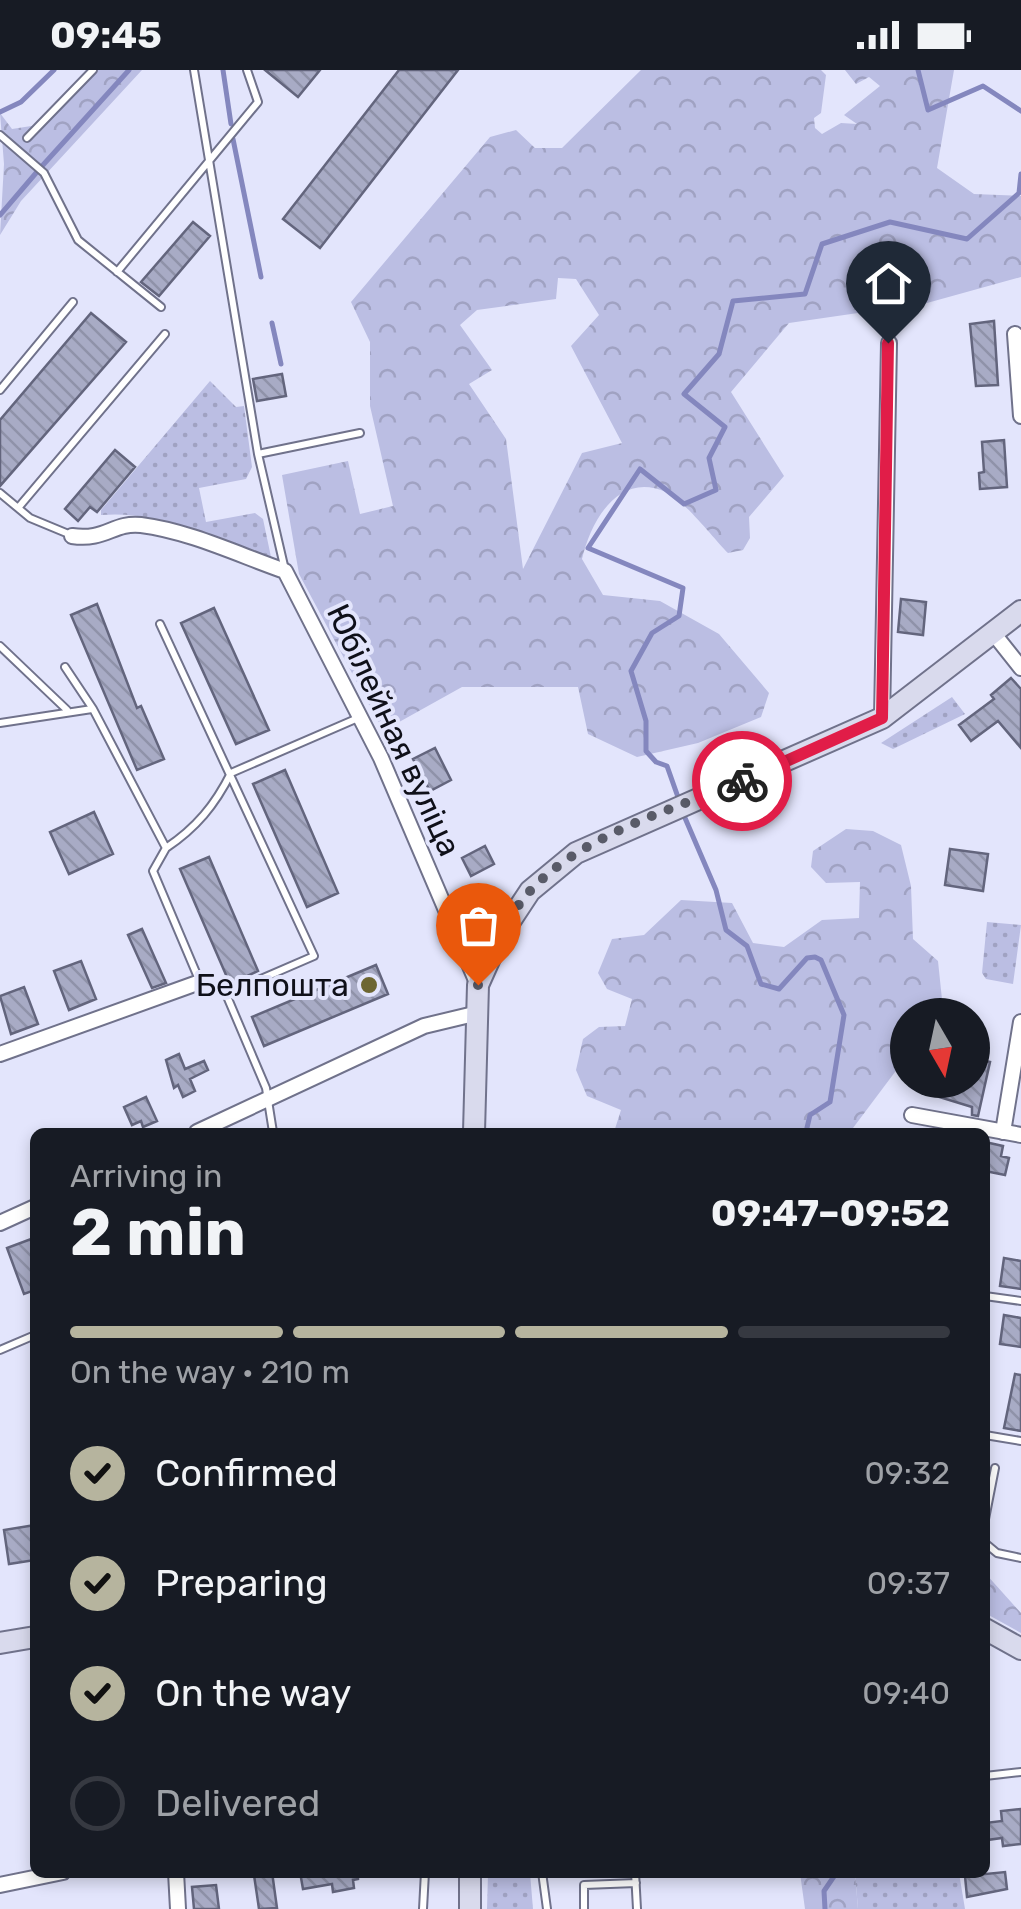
<!DOCTYPE html>
<html lang="en">
<head>
<meta charset="utf-8">
<style>
  :root { --surface:#171b24; --page:#242831; --text:#f1f3f6; --muted:#9ea1a6; --line:#363941; --accent:#b6b49e }
  body { margin:0; font-family:Rubik,sans-serif; background:var(--page); color:var(--text); height:100vh; display:flex; flex-direction:column; font-size:38px; white-space:nowrap }
  * { box-sizing:border-box; margin:0 }
  p { font-size:32px; color:var(--muted) }
  .icon { flex:none; width:55px; height:55px; fill:none; stroke:currentColor; stroke-width:2; stroke-linecap:round; stroke-linejoin:round }
  .map { position:relative; flex:1; overflow:hidden }
  .drawer { position:absolute; left:30px; top:1058px; width:960px; height:750px; display:flex; flex-direction:column; background:var(--surface); border-radius:15px; box-shadow:0 5px 15px #0003 }
  .drawer>* { flex:none }
  .needle { width:65px; rotate:171deg }
  .buttons { position:absolute; left:890px; top:928px; display:grid; gap:20px }
  .buttons a { display:grid; place-items:center; width:100px; height:100px; border-radius:50%; background:var(--surface); box-shadow:0 5px 15px #0003; font-size:50px }
  .pin { position:absolute; display:grid; place-items:center; width:85px; height:85px; color:#fff; margin:-102px -42px; border-radius:50% 50% 50% 0; rotate:-45deg; box-shadow:0 0 10px #0007 }
  .pin .icon { rotate:45deg }
  .courier { position:absolute; display:grid; place-items:center; width:100px; height:100px; margin:-50px; border:8px solid #e11d48; border-radius:50%; background:#fff; color:#222; box-shadow:0 2px 12px #0007 }
  .headline em { font-style:normal; font-weight:700 }
  .headline div { display:flex; flex-direction:column-reverse }
  .headline { display:flex; align-items:center; justify-content:space-between; height:170px; padding:0 40px }
  h1 { font-size:65px; font-weight:700; line-height:75px }
  .bar { display:grid; grid-template-columns:repeat(4,1fr); gap:15px 10px; align-content:center; height:120px; padding:0 40px }
  .bar i { height:12px; border-radius:8px; background:var(--line) }
  .bar .on { background:var(--accent) }
  .bar p { grid-column:span 4 }
  ol { padding:0 40px; list-style:none }
  li { display:flex; align-items:center; gap:30px; height:110px }
  li p { margin-inline-start:auto }
  li .icon { padding:10px; border-radius:50%; background:var(--accent); color:#111; stroke-width:4 }
  li:last-child { color:var(--muted) }
  li i { width:55px; height:55px; border:5px solid var(--line); border-radius:50% }
  .status { display:flex; justify-content:space-between; align-items:center; height:70px; padding:0 50px; background:var(--surface); direction:ltr }
  .status svg { height:28px; fill:currentColor }
  .map>svg:first-child { display:block }
</style>
</head>
<body>
<div class="status"><b>09:45</b><svg viewBox="0 0 49 12"><path d="M0 12V9h3v3zM5 12V6h3v6zM10 12V3h3v9zM15 12V0h3v12zM26 1h20v11H26zM47 4h2v5h-2z"/></svg></div>
<div class="map">
<svg width="1021" height="1839" viewBox="0 0 1021 1839">
  <defs>
    <pattern id="grass-dots" width="8" height="8" patternUnits="userSpaceOnUse" patternTransform="scale(2.5)"><rect width="8" height="8" fill="#bbbee3"/><path d="M2 2h.1M6 6h.1" fill="none" stroke="#a0a2c2" stroke-width="1.8" stroke-linecap="round"/></pattern>
    <pattern id="forest-crowns" width="20" height="18" patternUnits="userSpaceOnUse" patternTransform="scale(2.5)"><rect width="20" height="18" fill="#bbbee3"/><path d="M2 6a3 3 0 1 1 6 0M12 15a3 3 0 1 1 6 0" fill="none" stroke="#a0a2c2"/></pattern>
    <pattern id="building-back-hatch" width="6" height="6" patternUnits="userSpaceOnUse" patternTransform="scale(2.5)"><rect width="6" height="6" fill="#a8abc5"/><path d="M-1 5l2 2M0 0l6 6M5-1l2 2" fill="none" stroke="#8f92a9"/></pattern>
  </defs>
  <rect width="100%" height="100%" fill="#e3e5fc"/>
  <!-- grass -->
  <path fill="url(#grass-dots)" d="M210,311L236,337L244,336L252,397L246,409L199,418L206,452L255,443L263,449L271,487C216,468 160,440 101,445V440Z
    M952,627L965,644L893,679L881,673Z
    M987,852L1021,855L1013,914L986,909L982,903Z
    M488,1803H530L533,1839H487Z
    M855,1803H959L965,1839H858Z"/>
  <!-- forest -->
  <path fill="url(#forest-crowns)" fill-rule="evenodd" d="M97,0H142L21,131L0,165L4,94L0,43L12,59L44,54Z
    M641,0H821L826,5L821,43L814,48L815,58L822,64L841,53L857,54L844,45L880,16L869,7L856,14L845,0H954L937,98L974,124L1021,126V207L927,233L789,253L731,322L784,406L749,447L750,468L743,480L728,483C714,469 683,429 666,422C619,401 591,450 582,489L603,525L660,531L719,564L769,623L761,647L698,673L637,687L588,664L578,617H462L383,661L299,504L282,405L348,391L360,444L393,436L370,336V272L351,232L490,67L516,60L535,78H562ZM558,208L576,209L599,245L571,276L622,373L582,383L523,499L506,369L469,314L492,300L460,255L477,240L556,229Z
    M846,759L873,761L901,775L911,816L913,869L938,891L943,939L939,945H908L907,986L850,1062H614L621,1040L587,1026L576,1000L583,969L599,957L625,956L632,929L607,919L598,903L612,869L644,865L681,830L732,833L753,873L784,877L822,850L859,848L860,812L826,813L811,797L813,781Z
    M985,1503L1021,1543V1563L985,1543Z
    M800,1803H855L858,1839H805Z"/>
  <g fill="none" stroke-linecap="round" stroke-linejoin="round">
    <!-- stream -->
    <path stroke="#8487be" stroke-width="5" d="M223,0L231,54
      M918,0L928,40L983,16L1021,41
      M0,42L21,32L54,0
      M233,69L261,207
      M43,95L129,0
      M0,145L36,103
      M272,253L281,294
      M679,730L667,696L656,692L646,681V651L631,601L652,563L679,546L683,518L588,478L640,399L684,434L716,420L709,388L725,357L684,324L719,284L733,231L805,224L822,174L890,152L967,169L1019,123L1021,104
      M682,741L716,820L726,860L747,876L761,914L779,919L807,888L815,887L821,890L844,945L830,1032L810,1045L806,1062
      M825,1839L824,1821L837,1802"/>
  </g>
  <!-- building -->
  <path fill="url(#building-back-hatch)" stroke="#63657d" stroke-width="2.5" d="M265,0H320L298,27Z
    M399,0H458L320,178L283,149Z
    M193,152L210,166L159,226L141,212Z
    M91,243L126,272L0,416V350Z
    M994,251L998,315L976,316L970,254Z
    M282,304L286,326L257,331L253,309Z
    M1004,370L1007,417L980,419L979,403L984,402L982,372Z
    M115,380L135,397L97,442L90,437L78,451L65,439Z
    M901,529L926,532L923,565L898,562Z
    M97,534L137,638L141,636L164,689L137,700L71,545Z
    M214,538L269,660L236,674L181,553Z
    M1011,608L1021,619V678L998,651L971,671L959,655L994,629L991,625Z
    M435,678L451,710L430,721L413,689Z
    M285,700L338,823L307,837L253,714Z
    M94,742L113,784L69,804L50,762Z
    M485,776L494,794L471,806L462,788Z
    M950,779L988,784L983,821L945,815Z
    M209,787L258,901L230,914L180,799Z
    M142,859L166,913L152,918L128,865Z
    M81,891L96,929L69,940L54,901Z
    M376,895L388,924L264,976L252,947Z
    M24,917L38,954L11,964L0,926Z
    M179,984L185,999L204,991L208,1000L190,1009L195,1021L183,1027L178,1015L174,1018L166,990Z
    M972,988L990,992L978,1046L972,1045V1037L939,1027L942,1014L964,1020L966,1010H972Z
    M146,1027L157,1051L143,1057L141,1051L132,1055L124,1037Z
    M985,1072L1003,1076L1001,1086L1009,1088L1005,1105L985,1101Z
    M31,1169L35,1220L24,1224L7,1178Z
    M1004,1188L1021,1191V1219L1000,1216Z
    M1004,1245L1021,1248V1277L1000,1274Z
    M1015,1304L1021,1305V1361L1004,1358Z
    M35,1455V1490L9,1494L4,1460Z
    M1021,1739V1774L1003,1776L1002,1768L987,1770L985,1753L1002,1751L1001,1741Z
    M272,1802L277,1838L259,1839L254,1805Z
    M300,1802H358V1809L353,1810L354,1818L333,1822L332,1814L303,1819Z
    M1005,1802L1007,1819L967,1827L965,1806Z
    M216,1815L219,1839H194L192,1817Z"/>
  <g fill="none" stroke-linecap="round" stroke-linejoin="round">
    <!-- lane casing -->
    <g stroke="#70728b" stroke-width="10">
      <path id="lane" d="M194,0L258,384L285,500
        M0,65L44,103L78,170L161,237
        M27,68L93,0
        M117,202L258,32L247,0
        M0,320L73,232
        M258,384L360,363
        M0,423L30,448L71,465
        M18,438L165,264
        M160,554L314,886L226,924L266,1018L273,1062
        M0,576L67,640
        M65,597L93,639L166,778L153,801L200,912L226,924
        M0,653L92,639
        M166,778C196,758 215,735 231,703L358,648
        M985,1226L1021,1231
        M0,1280L35,1265
        M985,1365L1021,1371
        M985,1449L995,1398
        M985,1473L997,1483L1021,1488
        M985,1706L1021,1702
        M542,1802L547,1839
        M635,1802L637,1839
        M423,1839L425,1802
        M584,1839V1815L636,1813"/>
    </g>
    <!-- street casing -->
    <g stroke="#70728b" stroke-width="18">
      <path id="street" d="M1015,264L1021,346
        M72,466C106,471 113,452 141,455C189,461 239,485 285,501L381,688L478,915
        M994,564L1021,598
        M882,648L889,273
        M0,984L200,912
        M912,1045L1021,1065
        M197,1062L424,956L474,944
        M1003,1062L1021,952
        M0,1153L35,1137
        M176,1802L178,1839
        M0,1815L63,1802"/>
    </g>
    <!-- secondary casing -->
    <g stroke="#70728b" stroke-width="24">
      <path id="secondary" d="M474,1062L478,915L499,868L530,821L576,783L882,648L1021,541
        M985,1559L1021,1579
        M0,1573L35,1567
        M470,1839V1802"/>
    </g>
    <!-- lane -->
    <use href="#lane" stroke="#fff" stroke-width="6"/>
    <!-- street -->
    <use href="#street" stroke="#fff" stroke-width="14"/>
    <!-- secondary -->
    <use href="#secondary" stroke="#d9daed" stroke-width="20"/>
  </g>
  <g fill="none" stroke-linecap="round" stroke-linejoin="round">
    <!-- done -->
    <path stroke="#595b68" stroke-width="10" stroke-dasharray="0 18" d="M478,915C492,883 506,847 530,821C583,764 672,740 742,711"/>
    <!-- route -->
    <path stroke="#e11d48" stroke-width="12" d="M742,711L882,648L888,273"/>
  </g>
  <!-- markers -->
  <circle fill="#6d6632" stroke="#e3e5fc" stroke-width="4" cx="369" cy="915" r="10"/>
  <g text-anchor="middle" stroke-width="8" stroke-linejoin="round" paint-order="stroke">
    <!-- street labels -->
    <g font-size="32" fill="#0f1019" stroke="#e3e5fc">
      <text transform="translate(394 660) rotate(65)" y="11">Юбілейная вуліца</text>
    </g>
    <!-- poi labels -->
    <g font-size="32" fill="#0f1019" stroke="#e3e5fc" text-anchor="end">
      <text x="349" y="926">Белпошта</text>
    </g>
  </g>
</svg>
<div class="buttons">
<a><svg class="needle" viewBox="-14 -14 28 28"><path d="M0-13l5 13h-10z" fill="#e53935"/><path d="M0 13l5-13h-10z" fill="#9ea1a6"/></svg></a>
</div>
<div class="pin" style="left:478px;top:915px;background:#ea580c"><svg class="icon" aria-label="bag" viewBox="0 0 24 24"><path d="M5 8h14l-1 12H6zM9 8a3 3 0 0 1 6 0"/></svg></div>
<div class="pin" style="left:888px;top:273px;background:#1f2937"><svg class="icon" aria-label="home" viewBox="0 0 24 24"><path d="M3 11l9-7 9 7M6 9v11h12V9"/></svg></div>
<div class="courier" style="left:742px;top:711px"><svg class="icon" aria-label="bike" viewBox="0 0 24 24"><circle cx="6" cy="16" r="4"/><circle cx="18" cy="16" r="4"/><path d="M6 16l4-8h5l3 8M10 8l3 8H6M13 5h3"/></svg></div>
<section class="drawer">
<div class="headline"><div><h1>2 min</h1><p>Arriving in</p></div><em>09:47–09:52</em></div>
<div class="bar"><i class="on"></i><i class="on"></i><i class="on"></i><i></i><p>On the way · 210 m</p></div>
<ol>
<li><svg class="icon" aria-label="check" viewBox="0 0 24 24"><path d="M5 12l5 5 9-10"/></svg>Confirmed<p>09:32</p></li>
<li><svg class="icon" aria-label="check" viewBox="0 0 24 24"><path d="M5 12l5 5 9-10"/></svg>Preparing<p>09:37</p></li>
<li><svg class="icon" aria-label="check" viewBox="0 0 24 24"><path d="M5 12l5 5 9-10"/></svg>On the way<p>09:40</p></li>
<li><i></i>Delivered</li>
</ol>
</section>
</div>
</body>
</html>
